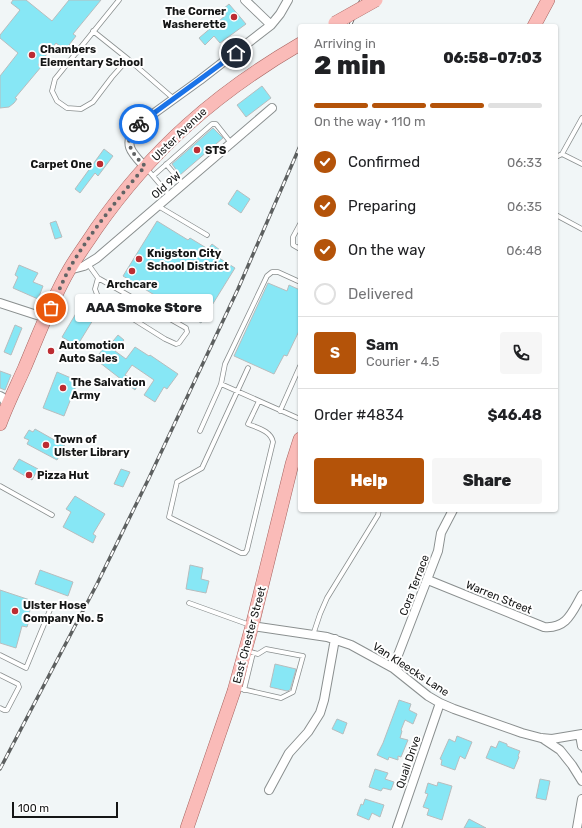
<!DOCTYPE html>
<html lang="en">
<head>
<meta charset="utf-8">
<style>
  :root { --surface:#fff; --page:#f6f6f6; --text:#202124; --muted:#757577; --line:#e0e0e0; --accent:#b45309 }
  body { margin:0; font-family:Rubik,sans-serif; background:var(--page); color:var(--text); height:100vh; display:flex; flex-direction:column; font-size:15px; white-space:nowrap }
  * { box-sizing:border-box; margin:0 }
  p { font-size:13px; color:var(--muted) }
  .icon { flex:none; width:22px; height:22px; fill:none; stroke:currentColor; stroke-width:2; stroke-linecap:round; stroke-linejoin:round }
  .map { position:relative; flex:1; overflow:hidden }
  .drawer { position:absolute; left:298px; top:24px; width:260px; height:488px; display:flex; flex-direction:column; background:var(--surface); border-radius:4px; box-shadow:0 1px 3px #0004 }
  .drawer>* { flex:none }
  .scale { position:absolute; left:12px; bottom:10px; width:106px; box-sizing:border-box; padding-left:4px; border:2px solid #151616; border-top:0; font-size:11px; line-height:14px; white-space:nowrap; color:#151616; -webkit-text-stroke:3px #fff; paint-order:stroke }
  .pin { position:absolute; display:grid; place-items:center; width:34px; height:34px; color:#fff; margin:-17px; border:2px solid #fff; border-radius:50%; box-shadow:0 1px 4px #0007 }
  .courier { position:absolute; display:grid; place-items:center; width:40px; height:40px; margin:-20px; border:3px solid #1a73e8; border-radius:50%; background:#fff; color:#222; box-shadow:0 1px 5px #0007 }
  .bubble { position:absolute; height:28px; border-radius:4px; background:var(--surface); box-shadow:0 1px 3px #0004; font-size:13px; font-weight:800; line-height:28px; text-align:center }
  .summary em { font-style:normal; font-weight:800 }
  .summary div { display:flex; flex-direction:column-reverse }
  .summary { display:flex; align-items:center; justify-content:space-between; height:68px; padding:0 16px }
  h1 { font-size:26px; font-weight:800; line-height:30px }
  .bar { display:grid; grid-template-columns:repeat(4,1fr); gap:6px 4px; align-content:center; height:48px; padding:0 16px }
  .bar i { height:5px; border-radius:3px; background:var(--line) }
  .bar .active { background:var(--accent) }
  .bar p { grid-column:span 4 }
  .line { display:flex; align-items:center; gap:10px; padding:0 16px; border-top:1px solid var(--line) }
  .line div { flex:1 }
  .round { display:grid; place-items:center; flex:none; width:42px; height:42px; border-radius:4px; background:var(--page) }
  ol { padding:0 16px; list-style:none }
  li { display:flex; align-items:center; gap:12px; height:44px }
  li p { margin-inline-start:auto }
  li .icon { padding:4px; border-radius:50%; background:var(--accent); color:#fff; stroke-width:4 }
  li:last-child { color:var(--muted) }
  li i { width:22px; height:22px; border:2px solid var(--line); border-radius:50% }
  .action { display:flex; gap:8px; margin-top:auto; padding:8px 16px }
  .action a { flex:1; height:46px; border-radius:4px; background:var(--accent); color:#fff; font-size:16px; font-weight:800; line-height:46px; text-align:center }
  .action a+a { background:var(--page); color:var(--text) }
  .map>svg:first-child { display:block }
</style>
</head>
<body>
<div class="map">
<svg width="582" height="828" viewBox="0 0 582 828">
  <rect width="100%" height="100%" fill="#f1f6f7"/>
  <!-- building -->
  <path fill="#87e7f5" stroke="#b8bdbe" d="M13,0H26L52,21L69,0H101L73,34L76,36L69,45L73,48L69,53L56,43L38,65L41,67L15,98L17,99L14,103L9,107L0,108V76L18,53L0,38V35L20,10L11,3Z
    M229,4L246,24L220,43L214,36L205,45L199,38L226,15L222,10Z
    M262,86L271,98L246,117L237,105Z
    M213,128L223,138L180,175L172,164Z
    M104,149L113,156L98,176L95,173L80,193L75,189Z
    M237,190L250,199L241,213L228,204Z
    M56,221L62,237L55,239L50,223Z
    M157,221L188,240L190,238L208,249L212,244L220,250L216,256L235,268L201,323L123,276Z
    M19,265L38,273L33,282L43,286L38,299L13,288L18,277L15,275Z
    M268,283L287,291L289,285L300,290V329L287,356L284,355L274,374L234,356Z
    M78,310L93,320L77,346L62,337Z
    M15,325L22,328L11,355L4,352Z
    M118,335L124,340L115,351L126,359L135,347L149,356L150,355L178,374L167,389L164,387L155,402L144,395L154,380L132,365L125,375L139,383L135,390L95,359L107,344L109,346Z
    M0,371L11,375L5,390L0,388Z
    M57,372L78,381L64,416L43,408Z
    M35,429L65,446L57,460L27,444L29,440L24,438L29,430L33,432Z
    M19,459L38,469L32,480L13,469Z
    M121,469L130,472L123,487L114,484Z
    M75,496L105,514L93,534L96,536L93,543L63,527L71,512L66,509Z
    M190,565L203,568L201,579L209,581L206,593L186,589Z
    M40,570L73,582L68,596L35,584Z
    M0,590L33,601L27,620L29,621L27,627L22,626L16,648L0,643Z
    M275,664L296,669L290,690L287,691L270,687Z
    M399,700L411,704L409,710L417,714L413,724L405,720L401,730L402,731L400,738L408,740L401,757L398,756V760L389,757L388,760L377,755L383,743Z
    M337,719L347,723L343,734L332,729Z
    M457,736L472,742L465,759L460,756L455,770L441,765L442,760L440,759L449,739L455,742Z
    M499,741L507,744V746L520,751L518,756L519,757L514,769L486,758L491,746L496,748Z
    M375,769L388,773L385,779L394,782L391,790L383,788L381,791L369,787Z
    M540,779L550,781L546,800L536,798Z
    M438,782L452,786L442,820L427,815L429,809L423,807L428,794L425,793L428,783L437,786Z
    M365,799L384,805L380,817L372,813L369,820L357,815L361,804L363,805Z
    M469,819L486,828H464Z"/>
  <g fill="none" stroke-linecap="round" stroke-linejoin="round">
    <!-- lane casing -->
    <g stroke="#8a8f8f" stroke-width="5.5">
      <path id="lane" d="M119,0L55,79L52,91L57,101L67,108L81,109L93,102L112,77L128,59L174,99
        M93,31L128,59
        M582,118L562,154L582,164
        M556,157L562,154
        M166,164L183,184
        M147,169L170,196
        M153,176L212,124H216L231,143
        M158,206L207,235
        M556,215L582,229
        M300,224L293,237V245L300,249
        M88,264L98,278L186,328L187,332L179,343L176,344L165,339L98,297L95,289L98,278
        M248,368L202,468L177,482L169,517L241,553H245L247,550L273,442C271,431 258,428 248,424L259,401
        M221,384L225,364L267,276L272,272H278L300,282
        M280,411L300,366
        M200,431L221,384L300,419
        M0,486L52,515
        M189,603L250,625
        M313,635L320,614L327,598L378,515L379,510
        M0,655L26,668L52,605
        M0,675L18,684L19,687L7,710H4L0,708
        M238,688L281,698L293,692L303,656L266,649L258,654L247,651
        M244,690L253,653"/>
    </g>
    <!-- street casing -->
    <g stroke="#8a8f8f" stroke-width="10">
      <path id="street" d="M245,0L271,25
        M145,167C132,153 123,146 135,127L200,80L271,25L280,14L288,0
        M69,270L84,266L97,258L272,108
        M0,303L46,318
        M0,396L2,397L8,406
        M428,580L544,627C567,629 572,612 582,595
        M252,626L327,637L351,645L393,668L428,696L440,703L454,709L522,733L541,738L552,739L582,734
        M393,668L438,551L441,533L453,510
        M580,735L582,746
        M542,738L560,750L572,765L582,781
        M269,790L289,753L308,732L320,713L324,700L335,639
        M397,828L440,703
        M577,828L582,799"/>
    </g>
    <!-- primary casing -->
    <g stroke="#a76460" stroke-width="14">
      <path id="primary" d="M534,26L548,0
        M0,424C7,405 16,387 24,369C38,336 51,301 69,270C77,256 87,243 96,229C152,149 216,93 300,44
        M187,828L234,691L252,626L292,464L300,439"/>
    </g>
    <!-- lane -->
    <use href="#lane" stroke="#fff" stroke-width="4"/>
    <!-- street -->
    <use href="#street" stroke="#fff" stroke-width="8"/>
    <!-- primary -->
    <use href="#primary" stroke="#fabbb8" stroke-width="13"/>
    <!-- rail casing -->
    <g stroke="#5d6060" stroke-width="3.5">
      <path id="rail" d="M350,26L361,0
        M0,769L97,584L149,478L238,289L300,146"/>
    </g>
    <!-- rail -->
    <use href="#rail" stroke="#fff" stroke-width="2" stroke-dasharray="6" stroke-linecap="butt"/>
    <!-- primary-bridge casing -->
    <g stroke="#a76460" stroke-width="14" stroke-linecap="butt">
      <path id="primary-bridge" d="M335,23L376,0"/>
    </g>
    <!-- primary-bridge -->
    <use href="#primary-bridge" stroke="#fabbb8" stroke-width="13"/>
  </g>
  <g fill="none" stroke-linecap="round" stroke-linejoin="round">
    <!-- done -->
    <path stroke="#626465" stroke-width="4" stroke-dasharray="0 7.2" d="M51,308C57,295 62,283 68,271C88,235 119,198 145,166C132,154 120,139 139,124"/>
    <!-- route -->
    <path stroke="#1a73e8" stroke-width="5" d="M139,124L236,53"/>
  </g>
  <!-- markers -->
  <g fill="#bc2c32" stroke="#fff" stroke-width="1.5">
    <circle cx="234" cy="17" r="4"/>
    <circle cx="32" cy="55" r="4"/>
    <circle cx="197" cy="150" r="4"/>
    <circle cx="100" cy="164" r="4"/>
    <circle cx="139" cy="259" r="4"/>
    <circle cx="132" cy="271" r="4"/>
    <circle cx="51" cy="351" r="4"/>
    <circle cx="63" cy="388" r="4"/>
    <circle cx="46" cy="445" r="4"/>
    <circle cx="29" cy="475" r="4"/>
    <circle cx="15" cy="611" r="4"/>
  </g>
  <g text-anchor="middle" stroke-width="4" stroke-linejoin="round" paint-order="stroke">
    <!-- poi labels -->
    <g font-size="11" font-weight="bold" fill="#151616" stroke="#fff" text-anchor="start">
      <text x="226" y="15" text-anchor="end">The Corner<tspan x="226" dy="13">Washerette</tspan></text>
      <text x="40" y="53">Chambers<tspan x="40" dy="13">Elementary School</tspan></text>
      <text x="205" y="154">STS</text>
      <text x="92" y="168" text-anchor="end">Carpet One</text>
      <text x="147" y="257">Knigston City<tspan x="147" dy="13">School District</tspan></text>
      <text x="132" y="288" text-anchor="middle">Archcare</text>
      <text x="59" y="349">Automotion<tspan x="59" dy="13">Auto Sales</tspan></text>
      <text x="71" y="386">The Salvation<tspan x="71" dy="13">Army</tspan></text>
      <text x="54" y="443">Town of<tspan x="54" dy="13">Ulster Library</tspan></text>
      <text x="37" y="479">Pizza Hut</text>
      <text x="23" y="609">Ulster Hose<tspan x="23" dy="13">Company No. 5</tspan></text>
    </g>
    <!-- street labels -->
    <g font-size="11" fill="#151616" stroke="#fff">
      <text transform="translate(179 134) rotate(-44)" y="4">Ulster Avenue</text>
      <text transform="translate(166 185) rotate(-40)" y="4">Old 9W</text>
      <text transform="translate(414 585) rotate(-69)" y="4">Cora Terrace</text>
      <text transform="translate(499 597) rotate(22)" y="4">Warren Street</text>
      <text transform="translate(249 635) rotate(-75)" y="4">East Chester Street</text>
      <text transform="translate(411 669) rotate(33)" y="4">Van Kleecks Lane</text>
      <text transform="translate(408 762) rotate(-71)" y="4">Quail Drive</text>
    </g>
  </g>
</svg>
<div class="scale">100 m</div>
<div class="pin" style="left:51px;top:308px;background:#ea580c"><svg class="icon" aria-label="bag" viewBox="0 0 24 24"><path d="M5 8h14l-1 12H6zM9 8a3 3 0 0 1 6 0"/></svg></div>
<div class="pin" style="left:236px;top:53px;background:#1f2937"><svg class="icon" aria-label="home" viewBox="0 0 24 24"><path d="M3 11l9-7 9 7M6 9v11h12V9"/></svg></div>
<div class="courier" style="left:139px;top:124px"><svg class="icon" aria-label="bike" viewBox="0 0 24 24"><circle cx="6" cy="16" r="4"/><circle cx="18" cy="16" r="4"/><path d="M6 16l4-8h5l3 8M10 8l3 8H6M13 5h3"/></svg></div>
<div class="bubble" style="left:75px;top:294px;width:138px">AAA Smoke Store</div>
<section class="drawer">
<div class="summary"><div><h1>2 min</h1><p>Arriving in</p></div><em>06:58–07:03</em></div>
<div class="bar"><i class="active"></i><i class="active"></i><i class="active"></i><i></i><p>On the way · 110 m</p></div>
<ol>
<li><svg class="icon" aria-label="check" viewBox="0 0 24 24"><path d="M5 12l5 5 9-10"/></svg>Confirmed<p>06:33</p></li>
<li><svg class="icon" aria-label="check" viewBox="0 0 24 24"><path d="M5 12l5 5 9-10"/></svg>Preparing<p>06:35</p></li>
<li><svg class="icon" aria-label="check" viewBox="0 0 24 24"><path d="M5 12l5 5 9-10"/></svg>On the way<p>06:48</p></li>
<li><i></i>Delivered</li>
</ol>
<div class="line" style="height:72px"><b class="round" style="background:var(--accent);color:#fff">S</b><div><b>Sam</b><p>Courier · 4.5</p></div><a class="round"><svg class="icon" aria-label="phone" viewBox="0 0 24 24"><path d="M5 4h4l2 5-3 2q2 4 5 5l2-3 5 2v4C11 20 4 13 5 4z"/></svg></a></div>
<div class="line" style="height:52px"><div>Order #4834</div><b>$46.48</b></div>
<div class="action"><a>Help</a><a>Share</a></div>
</section>
</div>
</body>
</html>
